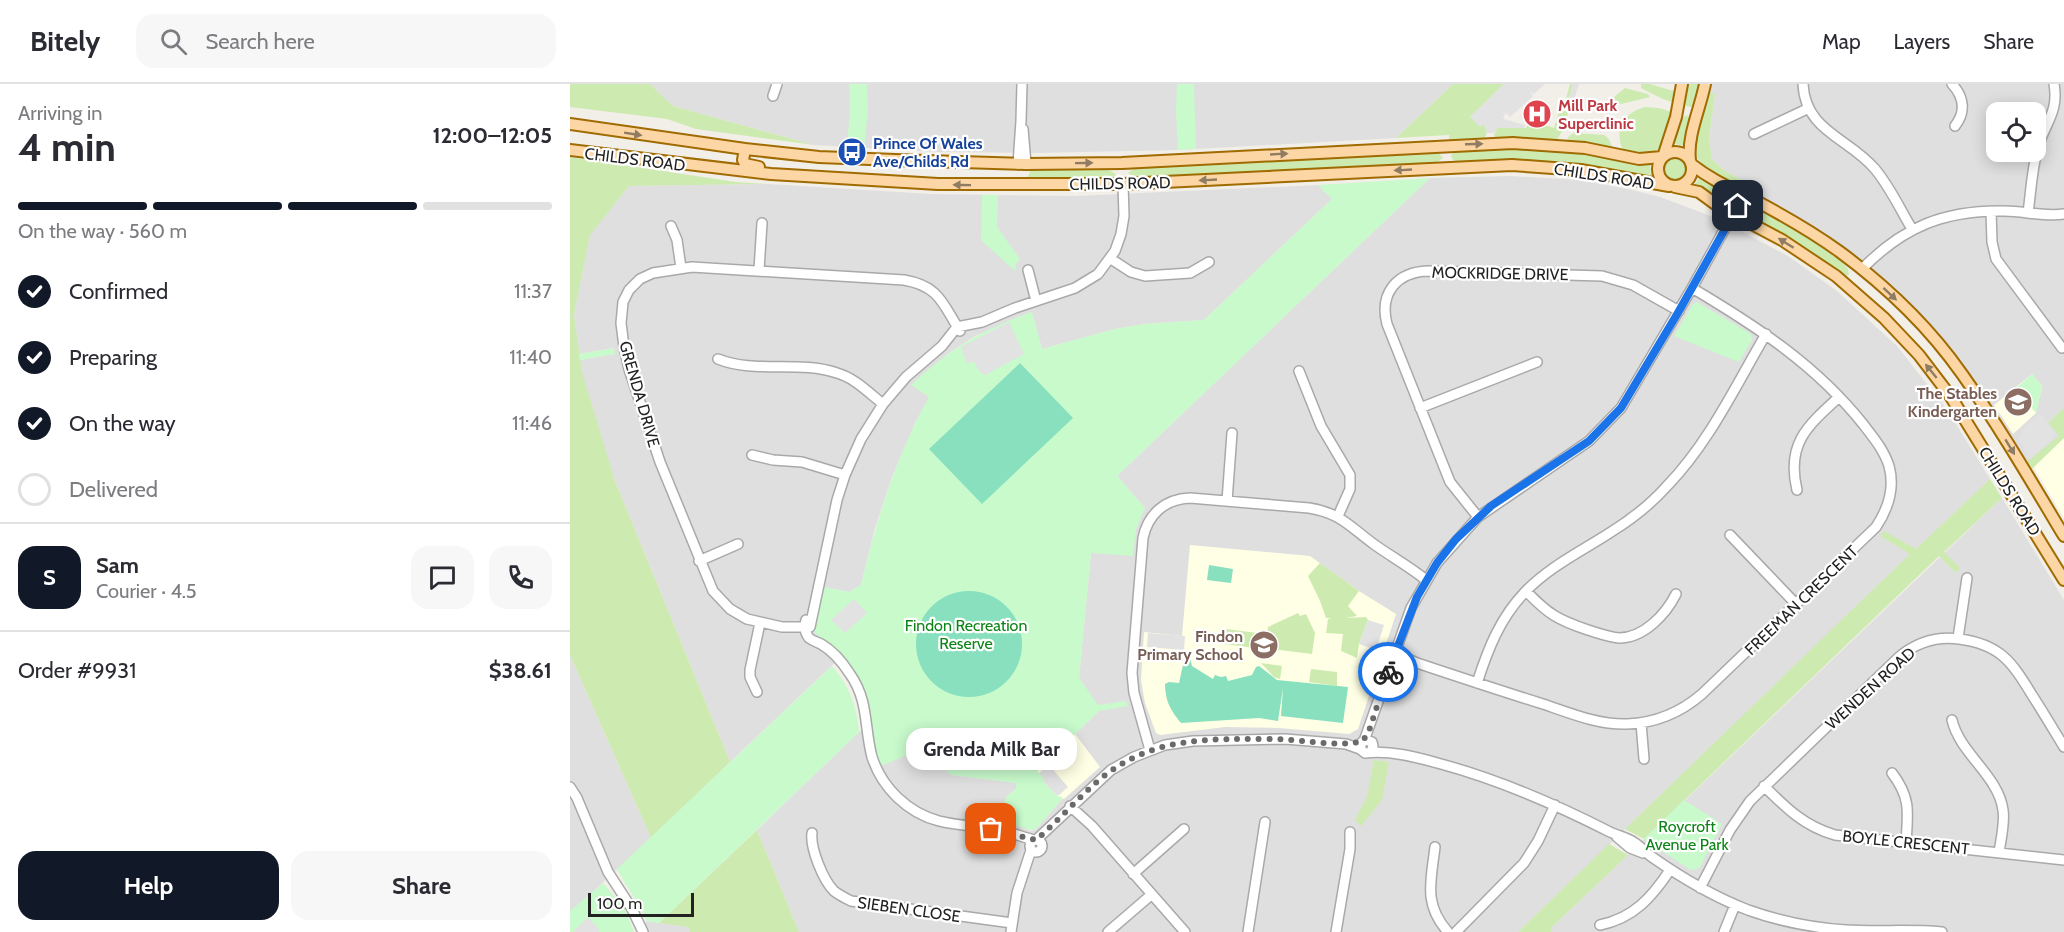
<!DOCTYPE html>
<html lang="en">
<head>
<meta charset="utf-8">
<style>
  :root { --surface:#fff; --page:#f7f7f7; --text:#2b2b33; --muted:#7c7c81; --line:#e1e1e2; --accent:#111827 }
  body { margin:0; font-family:Cabin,sans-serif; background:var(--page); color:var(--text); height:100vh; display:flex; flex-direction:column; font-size:22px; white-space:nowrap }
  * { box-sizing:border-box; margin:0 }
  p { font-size:20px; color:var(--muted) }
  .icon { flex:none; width:33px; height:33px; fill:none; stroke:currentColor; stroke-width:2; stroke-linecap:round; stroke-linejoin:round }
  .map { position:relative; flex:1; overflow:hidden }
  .side { display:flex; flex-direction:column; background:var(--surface); width:570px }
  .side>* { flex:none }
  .fabs { position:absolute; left:1416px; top:18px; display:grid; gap:12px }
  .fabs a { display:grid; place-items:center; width:60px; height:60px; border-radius:12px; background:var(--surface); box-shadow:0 3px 15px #0003; font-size:30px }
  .scale { position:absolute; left:18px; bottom:15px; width:106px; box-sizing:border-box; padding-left:6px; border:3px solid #222; border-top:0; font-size:16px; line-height:21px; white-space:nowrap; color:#222; -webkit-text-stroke:4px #fff; paint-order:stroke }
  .pin { position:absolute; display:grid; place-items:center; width:51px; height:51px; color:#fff; margin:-26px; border-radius:12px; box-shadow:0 3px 9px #0006 }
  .courier { position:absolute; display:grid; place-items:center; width:60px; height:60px; margin:-30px; border:4px solid #1a73e8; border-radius:50%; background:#fff; color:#222; box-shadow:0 2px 8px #0007 }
  .bubble { position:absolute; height:42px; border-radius:18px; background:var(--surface); box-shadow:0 3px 15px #0003; font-size:20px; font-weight:700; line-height:42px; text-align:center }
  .headline em { font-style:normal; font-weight:700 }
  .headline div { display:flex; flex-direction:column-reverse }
  .headline { display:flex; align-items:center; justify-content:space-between; height:102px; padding:0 18px }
  h1 { font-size:39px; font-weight:700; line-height:45px }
  .bar { display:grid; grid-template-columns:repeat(4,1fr); gap:9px 6px; align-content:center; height:72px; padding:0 18px }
  .bar i { height:8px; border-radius:4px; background:var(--line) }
  .bar .current { background:var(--accent) }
  .bar p { grid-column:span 4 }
  .line { display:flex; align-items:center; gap:15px; padding:0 18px; border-top:2px solid var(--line) }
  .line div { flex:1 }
  .round { display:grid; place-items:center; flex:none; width:63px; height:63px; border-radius:18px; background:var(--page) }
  ol { padding:0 18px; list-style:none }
  li { display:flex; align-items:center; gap:18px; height:66px }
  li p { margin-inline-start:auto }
  li .icon { padding:6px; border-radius:50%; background:var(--accent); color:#fff; stroke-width:4 }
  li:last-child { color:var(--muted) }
  li i { width:33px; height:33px; border:3px solid var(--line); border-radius:50% }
  .button { display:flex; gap:12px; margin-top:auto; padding:12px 18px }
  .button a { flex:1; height:69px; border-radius:18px; background:var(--accent); color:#fff; font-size:24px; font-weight:700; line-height:69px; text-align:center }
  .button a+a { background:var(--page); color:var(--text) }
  header { display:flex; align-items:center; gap:36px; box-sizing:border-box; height:84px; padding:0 30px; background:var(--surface); border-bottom:2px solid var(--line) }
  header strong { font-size:28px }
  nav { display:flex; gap:33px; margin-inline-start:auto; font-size:21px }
  .search { width:420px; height:54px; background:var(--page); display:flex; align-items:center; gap:15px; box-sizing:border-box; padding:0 21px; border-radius:18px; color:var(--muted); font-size:22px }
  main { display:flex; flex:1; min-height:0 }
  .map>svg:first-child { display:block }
</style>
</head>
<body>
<header>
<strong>Bitely</strong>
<div class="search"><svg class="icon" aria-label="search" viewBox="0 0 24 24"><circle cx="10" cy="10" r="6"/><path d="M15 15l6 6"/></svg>Search here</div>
<nav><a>Map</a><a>Layers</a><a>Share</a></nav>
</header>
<main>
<section class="side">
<div class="headline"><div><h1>4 min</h1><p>Arriving in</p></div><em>12:00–12:05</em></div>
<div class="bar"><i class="current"></i><i class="current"></i><i class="current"></i><i></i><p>On the way · 560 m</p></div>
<ol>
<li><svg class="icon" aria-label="check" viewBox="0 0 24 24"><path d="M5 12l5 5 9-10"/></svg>Confirmed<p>11:37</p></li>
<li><svg class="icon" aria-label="check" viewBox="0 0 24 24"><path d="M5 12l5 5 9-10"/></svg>Preparing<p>11:40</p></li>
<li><svg class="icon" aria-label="check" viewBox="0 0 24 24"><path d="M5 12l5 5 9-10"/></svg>On the way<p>11:46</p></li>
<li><i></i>Delivered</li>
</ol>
<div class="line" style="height:108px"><b class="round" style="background:var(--accent);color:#fff">S</b><div><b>Sam</b><p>Courier · 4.5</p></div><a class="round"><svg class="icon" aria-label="chat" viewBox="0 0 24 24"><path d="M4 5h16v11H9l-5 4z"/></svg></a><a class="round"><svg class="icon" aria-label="phone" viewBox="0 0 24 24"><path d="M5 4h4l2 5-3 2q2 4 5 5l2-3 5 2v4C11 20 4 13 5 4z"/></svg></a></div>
<div class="line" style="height:78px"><div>Order #9931</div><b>$38.61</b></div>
<div class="button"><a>Help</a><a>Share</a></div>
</section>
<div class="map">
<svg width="1494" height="848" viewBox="0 0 1494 848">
  <rect width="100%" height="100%" fill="#f2efe9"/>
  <!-- residential -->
  <path fill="#e0dfdf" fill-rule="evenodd" d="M80,0H883L826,54L608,66L466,69L367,68L244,61L103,22Z
    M1138,0H1494V353L1460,381L1380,269L1328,212L1186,113L1190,106L1155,87L1142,75L1139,54L1145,10L1137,8ZM1426,28H1466V68H1426Z
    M939,92L1011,96L1062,106L1090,113L1146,134L1218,172L1267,207L1327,262L1378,327L1420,395L948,848H229L187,746L289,648L303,639L304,663L349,666L382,691L447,699L446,705L437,712L427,735L447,740L460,747L465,746L493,714L467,687L529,627L556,617L528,622L509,594L521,469L564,454L568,437L575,424L547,392L860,94Z
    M198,100L360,110L506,112L748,101L762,115L634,236L574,240L545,245L472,265L462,229L405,252L376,271L360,313L346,337L322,393L305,444L291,501L279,508L254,503L242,541L243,547L272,572L160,678L45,397L13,298L10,276L45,270L44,264L9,270L4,231L20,150L59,102Z
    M1432,414L1494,516V848H981V844Z
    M0,571L81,754L2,827H0Z
    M77,837L118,843L120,848H67Z"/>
  <!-- education -->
  <path fill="#ffffe5" d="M1462,290L1472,302L1466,329L1443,350L1424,321Z
    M1494,353V434L1463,382Z
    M620,461L740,472L789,507L826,530L788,645L779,650L709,644L655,643L590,651L586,649L575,619L571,596L574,548L612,552Z
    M505,650L530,683L494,715L486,711L467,687Z"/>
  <!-- grass -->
  <path fill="#cdebb0" d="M0,0H80L103,22L244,61L126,45L97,35L0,23Z
    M883,0H934L900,33L914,40L917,48L914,56L879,58V51L826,54Z
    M1000,0H1003L996,25L1001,27L998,29L995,42L986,58L927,55L924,51L927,44H956L958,40L961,41L962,38L967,43L969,39L984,44L989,28L992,29Z
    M1071,0H1080L1107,8L1105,16L1102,18C1091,15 1081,9 1071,4Z
    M1116,0H1131L1126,18L1121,23L1116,22L1114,16Z
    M1055,4L1078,10L1080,13L1051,20L1046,19L1044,13Z
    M1137,8L1145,10L1139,54L1142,75L1155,87L1190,106L1186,113L1138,87L1123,69V57L1130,40Z
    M1076,23L1089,24L1102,28C1093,64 1094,75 1054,68C1043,47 1053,28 1076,23Z
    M1117,31L1121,36L1114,62L1105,60C1104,51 1107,34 1117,31Z
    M1004,49L1034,51L1038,54L1044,66L996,58L999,52Z
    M941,63L995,66L1080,79L1081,95L891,79L883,76L881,72L884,67Z
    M868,68L873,74L864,80L567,95L558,89L566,83Z
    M0,73L166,98L198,100L59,102L20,151L4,231L12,288L45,397L160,678L81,754L0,571Z
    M1094 86a11 11 0 1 1 22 0a11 11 0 1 1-22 0Z
    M469,84L539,86L546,90L544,93L535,95L463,94L458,93L460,87Z
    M1130,93L1145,103L1173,115L1161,122L1149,118L1124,101Z
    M1184,121L1219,139L1273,179L1278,185L1279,191L1274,192L1268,189L1233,165L1170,128V124Z
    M1494,324V354L1461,386L1457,385L1454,380L1489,352L1478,339Z
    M1420,395L1432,414L1374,468L1390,484L1386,489L1369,472L1074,755L1055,745L1340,470L1310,452L1314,447L1346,465Z
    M750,479L789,507L778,522L787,532L775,534L796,533L798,536L789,560L787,574L771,567L773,550L756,549L758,535L762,534H756L750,517L738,492Z
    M728,529L730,532L736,530L745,549L742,570L695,564L698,543Z
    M656,545L695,550L693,565L654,560Z
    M691,579L712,582L710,595L704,593Z
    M741,585L767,588V602L739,598Z
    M804,676L819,678L812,716L791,742L785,736L797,712Z
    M187,746L229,848H120L118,843L89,839Z
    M1039,760L1058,771L981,844V848H948Z"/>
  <!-- park -->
  <path fill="#c8facc" d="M279,0H297L298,26L294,64L277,63L280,26Z
    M607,0H624L626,65L608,66L606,28Z
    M860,94L547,392L575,424L566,445L563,472L521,469L509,594L528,621L556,617L558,622L529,627L467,687L474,693L473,697L486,711L493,714L465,746C455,746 439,738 427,736L437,712L446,705V699L382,691L349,666L311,682L304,663L301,629L288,595L272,572L243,547L242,541L254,503L279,508L291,501C307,435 326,372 359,313L341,301C376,267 415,244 462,228L472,265L545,245L574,240L634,236L762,115L748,101Z
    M412,111H428L427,143L450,175L446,180L445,187L411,156Z
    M1127,218L1181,250L1182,256L1169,278L1104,252L1123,220Z
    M44,264L45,270L10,276L9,270Z
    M1462,290L1472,302L1466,329L1461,323L1455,326L1451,324L1448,317L1451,313L1445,305Z
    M262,582C279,601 287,622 289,648L89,839L77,837C69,818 56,803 47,785Z
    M1114,716L1152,740L1130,783L1125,786L1119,785L1074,755Z
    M33,799L55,825L64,848H0V827Z"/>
  <!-- pitch -->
  <path fill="#88e0be" d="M450,279L503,334L412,420L359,365Z
    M639,481L663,485L661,499L637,496Z
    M346 560a53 53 0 1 1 106 0a53 53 0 1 1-106 0Z
    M615,572L620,574L622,582L643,595L645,591L651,593L656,592L658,597L682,591L686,583L689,582L707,596L778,603L773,639L711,632L713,604L708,637L689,634L611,639C601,627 595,617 595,600L599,598L609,599Z"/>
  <!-- parking -->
  <path fill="#e2e2e2" d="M934,0H975L964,10L960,7L963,12L940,33L936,29L933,33L934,35L955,41L954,44H927L924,49H917L914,40L910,43L900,33Z
    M1003,0H1009L1001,26L996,25Z
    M439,238L454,270L415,291L410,288L403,277L397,280L391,263Z
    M1470,329L1486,350L1461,375L1448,355L1453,351L1451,347Z
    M284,515L297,529L275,549L261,536Z
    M798,536L814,541L806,566L789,560Z
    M578,549L615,552L614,566L577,563Z
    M479,681L498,703L489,711H486L473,697V693L469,689Z
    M18,833L30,846L28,848H3Z"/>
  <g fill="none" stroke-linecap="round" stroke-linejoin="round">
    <!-- minor casing -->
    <g stroke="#a9a9a9" stroke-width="12">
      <path id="minor" d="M1233,0C1235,47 1279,54 1305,85C1320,103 1330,125 1342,145
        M1382,0C1394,13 1396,28 1385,42
        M203,12L207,0
        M453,45L456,80
        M1184,50L1239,24
        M448,80L451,37L452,0
        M1421,127L1422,158L1426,175L1492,264
        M1458,129C1461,107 1462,84 1468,63C1475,39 1489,28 1484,0
        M101,142L107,156L111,184
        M541,175L561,188L575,192L620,189L639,178
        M1292,185C1333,143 1374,126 1434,127C1454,127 1474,133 1494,130
        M189,186L192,139
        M458,186L466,217
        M148,275C185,290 229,276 267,289C285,294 299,309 313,320
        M729,287L751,342L780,391V405L768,432
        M850,324L967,278
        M182,371L203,376L232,378L275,391
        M1227,406C1216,360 1237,342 1269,313
        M657,417L662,349
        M908,433L880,398L817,240C809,209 827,188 858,187L1032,192L1063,201L1109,227
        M1160,451L1226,520
        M129,477L168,460
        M956,507C978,530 988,536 1018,546C1028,549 1039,553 1049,554C1074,554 1096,530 1106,510
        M236,536C234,543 235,549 239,554C243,557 247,558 251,560C263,567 273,579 280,590C299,617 294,643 302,673C312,704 338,729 369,737C389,742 409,742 429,746C441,748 452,753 464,756
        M240,543H212L177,535L160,525L143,507L90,378L59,285L54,263L51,239L53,218L59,206L70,195L83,189L122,183L334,196C370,202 373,221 390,247
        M240,543L267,416L275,391L291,355L313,320L336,293L372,262L387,243L412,238L445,224L505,204L528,190L545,167L551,150L554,132L553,100
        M1388,554L1397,494
        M825,569L847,579C889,593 931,607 973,620C1000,629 1028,641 1057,640C1086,639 1110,629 1132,610L1306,443C1318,425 1325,404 1319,382C1314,366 1303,353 1293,340C1246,281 1186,242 1122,204
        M907,599C918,565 930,534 955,508C980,482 1012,467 1041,448C1062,435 1081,420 1097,402C1139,359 1166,301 1196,250
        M187,608L180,593V586L190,539
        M1382,636C1390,670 1428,691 1433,726C1435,739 1431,755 1429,768
        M1071,639L1074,675
        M794,657L841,524L867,479L908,433L1019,357L1051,324L1122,204L1163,130
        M580,666L564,609L562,589L573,454C578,430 595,415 620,414L739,424C771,429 780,443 805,461C822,473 840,483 856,496
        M801,668L803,662L802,658L796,656L792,658L790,665L795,669C820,666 846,673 871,680C930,696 985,720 1040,748C1048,752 1057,753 1065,759C1071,763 1076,769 1082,773C1112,794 1144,813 1178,826C1209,837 1243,844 1276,846C1308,848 1340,845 1372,848
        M1322,689C1341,714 1338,728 1336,758
        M1194,702C1216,724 1234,742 1265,751L1494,776
        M0,703L7,714L38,788L62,825L73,848
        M500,722L522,742L615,848
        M242,749C240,764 253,796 264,807C269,811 275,814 281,817L442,839
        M1047,753L1060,764L1073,769
        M460 762a6 6 0 1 1 12 0a6 6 0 1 1-12 0Z
        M466,756L541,686L564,673L595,661L623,657L715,655L776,660L790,665
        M865,763C861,797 853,820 878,848
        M563,790L614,745
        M1130,804L1160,746L1180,717L1329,573C1347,558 1366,552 1389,555C1430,560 1442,578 1462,611C1473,628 1483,645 1494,663
        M1030,841C1064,834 1082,813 1100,786
        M441,848L447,809L461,766
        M538,848L581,811
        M678,848L695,738
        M766,848L780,765V748
        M886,848L954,779L968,757L985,721
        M1154,848L1165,821"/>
    </g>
    <!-- major casing -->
    <g stroke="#a06b00" stroke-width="14">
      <path id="major" d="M0,40L175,65L249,73L325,76L456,80L552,79L943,59L1015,64L1069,75L1092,73
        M175,65L173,76L175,80L189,83
        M0,66L201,90L368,100H553L942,81L1011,86L1099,102
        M1088 85a17 17 0 1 1 34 0a17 17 0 1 1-34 0Z
        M1093,73L1106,33L1112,0
        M1120,76C1117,52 1130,25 1135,0
        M1121,80C1144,98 1163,105 1188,118C1216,133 1244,149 1270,168C1316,202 1359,243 1392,290C1429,342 1461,397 1494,452
        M1105,103L1129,108L1148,122L1212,156L1266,192L1314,234L1349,271L1381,313L1494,496
        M1163,130L1171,119L1186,117"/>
    </g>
    <!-- minor -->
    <use href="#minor" stroke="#fff" stroke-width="9"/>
    <!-- major -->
    <use href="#major" stroke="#fcd6a4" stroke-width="10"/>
  </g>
  <!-- one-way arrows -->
  <defs><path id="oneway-solid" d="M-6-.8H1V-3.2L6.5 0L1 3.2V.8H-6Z" transform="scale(1.5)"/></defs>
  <g fill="#8f7c63">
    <use href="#oneway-solid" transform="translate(63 50) rotate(9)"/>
    <use href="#oneway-solid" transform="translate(904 60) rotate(-2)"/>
    <use href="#oneway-solid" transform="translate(709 70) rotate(-3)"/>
    <use href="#oneway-solid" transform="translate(514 79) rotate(-1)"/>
    <use href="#oneway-solid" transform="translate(833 86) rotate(177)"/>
    <use href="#oneway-solid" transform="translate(638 96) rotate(177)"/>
    <use href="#oneway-solid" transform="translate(392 101) rotate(-179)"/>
    <use href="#oneway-solid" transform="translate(1216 159) rotate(-148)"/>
    <use href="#oneway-solid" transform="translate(1320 210) rotate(43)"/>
    <use href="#oneway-solid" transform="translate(1361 287) rotate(-129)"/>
    <use href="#oneway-solid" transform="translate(1440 363) rotate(59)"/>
  </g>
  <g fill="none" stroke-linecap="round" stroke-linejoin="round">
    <!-- done -->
    <path stroke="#6b6a68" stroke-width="6" stroke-dasharray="0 10.8" d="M421,745L466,756C488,737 507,715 529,696C582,652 638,655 702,655C733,655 764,664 793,657L800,644L818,588"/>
    <!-- route -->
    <path stroke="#1a73e8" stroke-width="8" d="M818,588L847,513L867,479L886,455L921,422L1019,357L1051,324L1109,227L1168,122"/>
  </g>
  <!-- icons -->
  <defs>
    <g id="hospital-disc" transform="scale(1.5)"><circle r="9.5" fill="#e0444e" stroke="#fff"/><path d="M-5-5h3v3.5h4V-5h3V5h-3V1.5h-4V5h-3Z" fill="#fff"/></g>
    <g id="bus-disc" transform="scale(1.5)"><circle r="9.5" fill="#1a4fb4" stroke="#fff"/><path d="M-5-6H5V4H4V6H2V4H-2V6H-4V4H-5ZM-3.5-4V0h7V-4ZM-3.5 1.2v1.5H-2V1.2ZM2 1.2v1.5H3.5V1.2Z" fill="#fff"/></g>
    <g id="school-disc" transform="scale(1.5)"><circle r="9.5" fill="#8d6e63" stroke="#fff"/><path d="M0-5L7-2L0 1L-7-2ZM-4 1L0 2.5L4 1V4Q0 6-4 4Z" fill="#fff"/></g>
  </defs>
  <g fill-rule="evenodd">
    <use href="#hospital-disc" x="967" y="30"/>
    <use href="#bus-disc" x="282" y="68"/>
    <use href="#school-disc" x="1448" y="318"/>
    <use href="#school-disc" x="694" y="561"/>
  </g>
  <g text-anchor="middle" stroke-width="4.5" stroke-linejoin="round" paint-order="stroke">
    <!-- health labels -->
    <g font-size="16" font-weight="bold" fill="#be3a42" stroke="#fff" text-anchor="start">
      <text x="988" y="27">Mill Park<tspan x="988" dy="18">Superclinic</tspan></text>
    </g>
    <!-- transit labels -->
    <g font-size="16" font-weight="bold" fill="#164399" stroke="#fff" text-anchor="start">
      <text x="303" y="65">Prince Of Wales<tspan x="303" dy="18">Ave/Childs Rd</tspan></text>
    </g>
    <!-- street labels -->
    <g font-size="16" fill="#222" stroke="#fff">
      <text transform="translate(65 75) rotate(7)" y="6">CHILDS ROAD</text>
      <text transform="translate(1034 92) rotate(9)" y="6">CHILDS ROAD</text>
      <text transform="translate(550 99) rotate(-1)" y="6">CHILDS ROAD</text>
      <text transform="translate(930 189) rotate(1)" y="6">MOCKRIDGE DRIVE</text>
      <text transform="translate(70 310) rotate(74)" y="6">GRENDA DRIVE</text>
      <text transform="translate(1440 407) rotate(58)" y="6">CHILDS ROAD</text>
      <text transform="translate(1231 516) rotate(-44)" y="6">FREEMAN CRESCENT</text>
      <text transform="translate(1300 604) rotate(-42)" y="6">WENDEN ROAD</text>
      <text transform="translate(1336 758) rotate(6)" y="6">BOYLE CRESCENT</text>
      <text transform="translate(339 825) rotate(8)" y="6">SIEBEN CLOSE</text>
    </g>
    <!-- education labels -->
    <g font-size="16" font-weight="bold" fill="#785e54" stroke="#fff" text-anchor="end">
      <text x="1427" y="315">The Stables<tspan x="1427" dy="18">Kindergarten</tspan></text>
      <text x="673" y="558">Findon<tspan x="673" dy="18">Primary School</tspan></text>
    </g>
    <!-- park labels -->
    <g font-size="16" fill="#0c8416" stroke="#fff">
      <text x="396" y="547">Findon Recreation<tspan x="396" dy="18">Reserve</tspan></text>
      <text x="1117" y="748">Roycroft<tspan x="1117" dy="18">Avenue Park</tspan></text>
    </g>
  </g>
</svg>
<div class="fabs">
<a><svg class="icon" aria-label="locate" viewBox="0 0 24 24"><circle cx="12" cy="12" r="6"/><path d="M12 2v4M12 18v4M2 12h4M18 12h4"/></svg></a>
</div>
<div class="scale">100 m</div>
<div class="pin" style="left:421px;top:745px;background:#ea580c"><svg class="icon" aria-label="bag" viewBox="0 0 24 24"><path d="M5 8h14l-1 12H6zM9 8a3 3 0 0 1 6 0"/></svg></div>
<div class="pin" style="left:1168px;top:122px;background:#1f2937"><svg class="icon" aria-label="home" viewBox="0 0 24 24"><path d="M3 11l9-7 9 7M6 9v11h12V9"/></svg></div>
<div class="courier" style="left:818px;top:588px"><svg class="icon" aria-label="bike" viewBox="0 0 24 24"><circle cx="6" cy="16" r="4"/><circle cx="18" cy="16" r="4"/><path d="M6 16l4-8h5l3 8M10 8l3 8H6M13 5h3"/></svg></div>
<div class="bubble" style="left:336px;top:644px;width:171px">Grenda Milk Bar</div>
</div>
</main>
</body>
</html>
